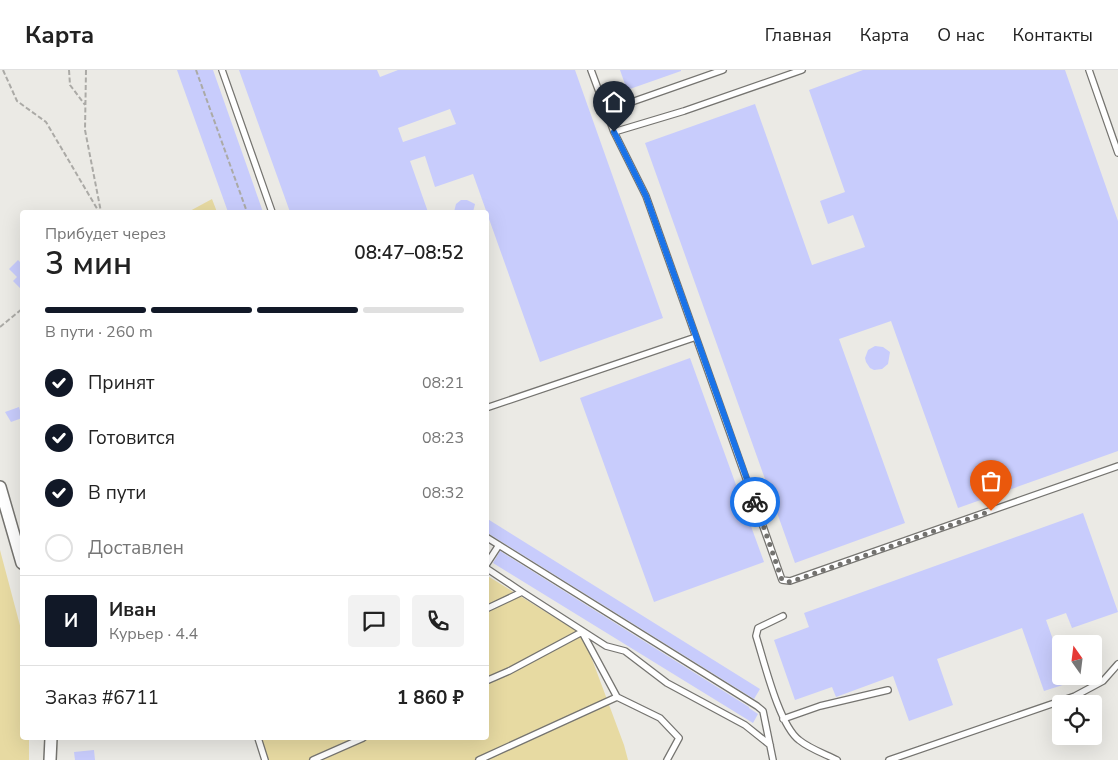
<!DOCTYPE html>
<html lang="ru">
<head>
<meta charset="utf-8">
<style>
  :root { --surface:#fff; --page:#f2f2f2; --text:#222; --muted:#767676; --line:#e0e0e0; --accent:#111827 }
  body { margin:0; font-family:"Nunito Sans",sans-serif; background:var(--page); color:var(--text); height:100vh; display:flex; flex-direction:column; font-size:19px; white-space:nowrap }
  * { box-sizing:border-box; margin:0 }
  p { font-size:16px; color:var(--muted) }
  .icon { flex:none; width:28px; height:28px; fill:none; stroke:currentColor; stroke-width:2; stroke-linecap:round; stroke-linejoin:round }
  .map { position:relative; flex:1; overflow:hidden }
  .details { position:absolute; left:20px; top:140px; width:469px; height:530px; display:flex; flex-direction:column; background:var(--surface); border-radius:5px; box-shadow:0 5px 20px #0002 }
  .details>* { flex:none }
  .needle { width:32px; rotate:346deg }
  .fabs { position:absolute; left:1052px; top:565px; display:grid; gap:10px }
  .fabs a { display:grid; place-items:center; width:50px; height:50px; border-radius:5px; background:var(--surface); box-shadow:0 5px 20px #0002; font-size:25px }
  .pin { position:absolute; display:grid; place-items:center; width:42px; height:42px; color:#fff; margin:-51px -21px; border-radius:50% 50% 50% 0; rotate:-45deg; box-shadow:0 0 5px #0007 }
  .pin .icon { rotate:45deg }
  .courier { position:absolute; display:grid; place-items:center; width:50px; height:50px; margin:-25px; border:4px solid #1a73e8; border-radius:50%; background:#fff; color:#222; box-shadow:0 1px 6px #0007 }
  .head em { font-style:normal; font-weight:600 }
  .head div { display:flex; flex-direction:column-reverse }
  .head { display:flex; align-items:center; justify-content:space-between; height:85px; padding:0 25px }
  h1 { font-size:32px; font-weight:600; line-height:38px }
  .bar { display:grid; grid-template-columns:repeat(4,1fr); gap:8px 5px; align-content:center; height:60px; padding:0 25px }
  .bar i { height:6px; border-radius:4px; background:var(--line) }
  .bar .current { background:var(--accent) }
  .bar p { grid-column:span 4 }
  .line { display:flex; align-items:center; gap:12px; padding:0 25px; border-top:1px solid var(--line) }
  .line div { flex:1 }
  .round { display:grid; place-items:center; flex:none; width:52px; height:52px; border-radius:5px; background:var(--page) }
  ol { padding:0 25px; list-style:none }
  li { display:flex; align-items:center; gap:15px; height:55px }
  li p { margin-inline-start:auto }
  li .icon { padding:5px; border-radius:50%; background:var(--accent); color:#fff; stroke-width:4 }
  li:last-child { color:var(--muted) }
  li i { width:28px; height:28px; border:2px solid var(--line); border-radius:50% }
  header { display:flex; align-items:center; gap:30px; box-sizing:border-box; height:70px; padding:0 25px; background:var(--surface); border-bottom:1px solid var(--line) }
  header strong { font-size:24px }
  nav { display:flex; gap:28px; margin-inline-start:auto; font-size:18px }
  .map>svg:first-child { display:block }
</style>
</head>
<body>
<header>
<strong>Карта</strong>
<nav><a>Главная</a><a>Карта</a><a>О нас</a><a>Контакты</a></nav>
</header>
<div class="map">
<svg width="1118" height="690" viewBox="0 0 1118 690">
  <rect width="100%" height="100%" fill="#ebeae5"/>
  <!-- green -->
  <path fill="#e7daa2" d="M212,129L217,142H188Z
    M0,480L22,563V668H29V690H0Z
    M486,505L583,565L624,675L628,690H265L262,680L254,668H486Z"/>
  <!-- building -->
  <path fill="#c8ccfc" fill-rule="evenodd" d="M177,0H213L263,142H228Z
    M239,0H377L380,7L398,0H575L663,248L540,292L473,104L435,117L425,86L410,91L428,142H290ZM450,39L456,54L403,72L398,58Z
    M620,0H681V1L627,20Z
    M863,0H1065L1118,151V381L958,438L891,251L839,269L905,453L795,493L645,73L755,34L812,195L865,177L853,145L828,154L820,131L845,122L809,20Z
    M461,130H467L475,134L473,142H454L456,134Z
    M18,190L22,194V220L13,211L17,207L9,199Z
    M875,276L883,277L890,282L888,294L882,299L874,300L870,298L866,292L865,288L868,280Z
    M690,288L764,492L654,532L580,328Z
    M19,337L22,348L11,352L5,342Z
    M1083,443L1118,542L1072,558L1066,543L1046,550L1061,592V606H1066L1069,613L1044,621L1022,558L937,589L953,635L909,651L893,606L836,627L832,617L795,630L774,570L809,557L804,543Z
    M486,448L760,619L754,629L486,462Z
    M500,481L749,637V638L758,644L753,653L493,493Z
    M94,680L95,690H75L74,682Z"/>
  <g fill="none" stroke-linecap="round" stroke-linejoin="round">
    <!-- service casing -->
    <g stroke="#757470" stroke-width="8">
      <path id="service" d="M222,0L272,142
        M591,0L614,62L646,126L782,510L790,511L1118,396
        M1089,0L1118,83
        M606,41L723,0
        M614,62L684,41L802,0
        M486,338L696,267
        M486,467L757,636L763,641L773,690
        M486,495L499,475
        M486,498L522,522
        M486,539L522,522L606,576L625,581L667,613L745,655L770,675
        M783,546L758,558L756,566C764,591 779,655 799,670C810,679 825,684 837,690
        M486,611L509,601L582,562L617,627
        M783,649L820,636L888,620
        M258,668L265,690
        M313,690L363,668
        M479,690L617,627L660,648L679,668L667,690
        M889,690L1075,626L1103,611L1118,594"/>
    </g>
    <!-- minor casing -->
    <g stroke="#757470" stroke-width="14">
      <path id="minor" d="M0,417L22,493
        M50,690L51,668"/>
    </g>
    <!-- path -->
    <path stroke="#abaaa6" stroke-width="2" stroke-dasharray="5 2.5" stroke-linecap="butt" d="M3,0L17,31L46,52L99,142
      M69,0L70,15L85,35
      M86,0L85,60L101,142
      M196,0L247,142
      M0,257L22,239"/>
    <!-- service -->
    <use href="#service" stroke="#fff" stroke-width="5.5"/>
    <!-- minor -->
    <use href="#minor" stroke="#fff" stroke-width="11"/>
  </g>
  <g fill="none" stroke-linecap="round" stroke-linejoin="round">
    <!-- done -->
    <path stroke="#73726f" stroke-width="5" stroke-dasharray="0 9" d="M755,432L782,510L790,512L991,441"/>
    <!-- route -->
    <path stroke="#1a73e8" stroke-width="6" d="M614,62L646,126L755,432"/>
  </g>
</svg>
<div class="fabs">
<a><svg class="needle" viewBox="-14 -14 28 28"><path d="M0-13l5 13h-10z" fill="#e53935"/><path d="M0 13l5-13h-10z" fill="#767676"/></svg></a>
<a><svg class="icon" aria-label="locate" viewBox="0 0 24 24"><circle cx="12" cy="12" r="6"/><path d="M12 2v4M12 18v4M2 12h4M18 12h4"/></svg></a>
</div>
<div class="pin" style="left:991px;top:441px;background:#ea580c"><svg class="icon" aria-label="bag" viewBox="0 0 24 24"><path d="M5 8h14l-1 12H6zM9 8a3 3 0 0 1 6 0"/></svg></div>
<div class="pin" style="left:614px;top:62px;background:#1f2937"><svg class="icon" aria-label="home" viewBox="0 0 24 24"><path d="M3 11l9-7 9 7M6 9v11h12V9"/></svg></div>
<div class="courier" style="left:755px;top:432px"><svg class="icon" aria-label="bike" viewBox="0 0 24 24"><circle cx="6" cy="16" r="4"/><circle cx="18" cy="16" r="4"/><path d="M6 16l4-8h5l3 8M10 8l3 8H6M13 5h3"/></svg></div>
<section class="details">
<div class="head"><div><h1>3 мин</h1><p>Прибудет через</p></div><em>08:47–08:52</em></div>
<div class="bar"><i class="current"></i><i class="current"></i><i class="current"></i><i></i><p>В пути · 260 m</p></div>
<ol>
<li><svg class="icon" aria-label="check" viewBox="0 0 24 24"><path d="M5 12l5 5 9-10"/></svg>Принят<p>08:21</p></li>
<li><svg class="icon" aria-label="check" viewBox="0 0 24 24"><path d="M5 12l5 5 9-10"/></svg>Готовится<p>08:23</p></li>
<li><svg class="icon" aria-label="check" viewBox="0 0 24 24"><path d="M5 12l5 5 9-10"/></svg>В пути<p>08:32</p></li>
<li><i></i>Доставлен</li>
</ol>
<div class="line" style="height:90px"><b class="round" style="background:var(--accent);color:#fff">И</b><div><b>Иван</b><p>Курьер · 4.4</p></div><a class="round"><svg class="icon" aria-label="chat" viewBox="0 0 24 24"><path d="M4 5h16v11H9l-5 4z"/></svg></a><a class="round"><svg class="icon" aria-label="phone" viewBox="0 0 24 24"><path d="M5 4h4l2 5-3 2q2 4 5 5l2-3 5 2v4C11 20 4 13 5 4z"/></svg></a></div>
<div class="line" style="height:65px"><div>Заказ #6711</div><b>1 860 ₽</b></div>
</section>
</div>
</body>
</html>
